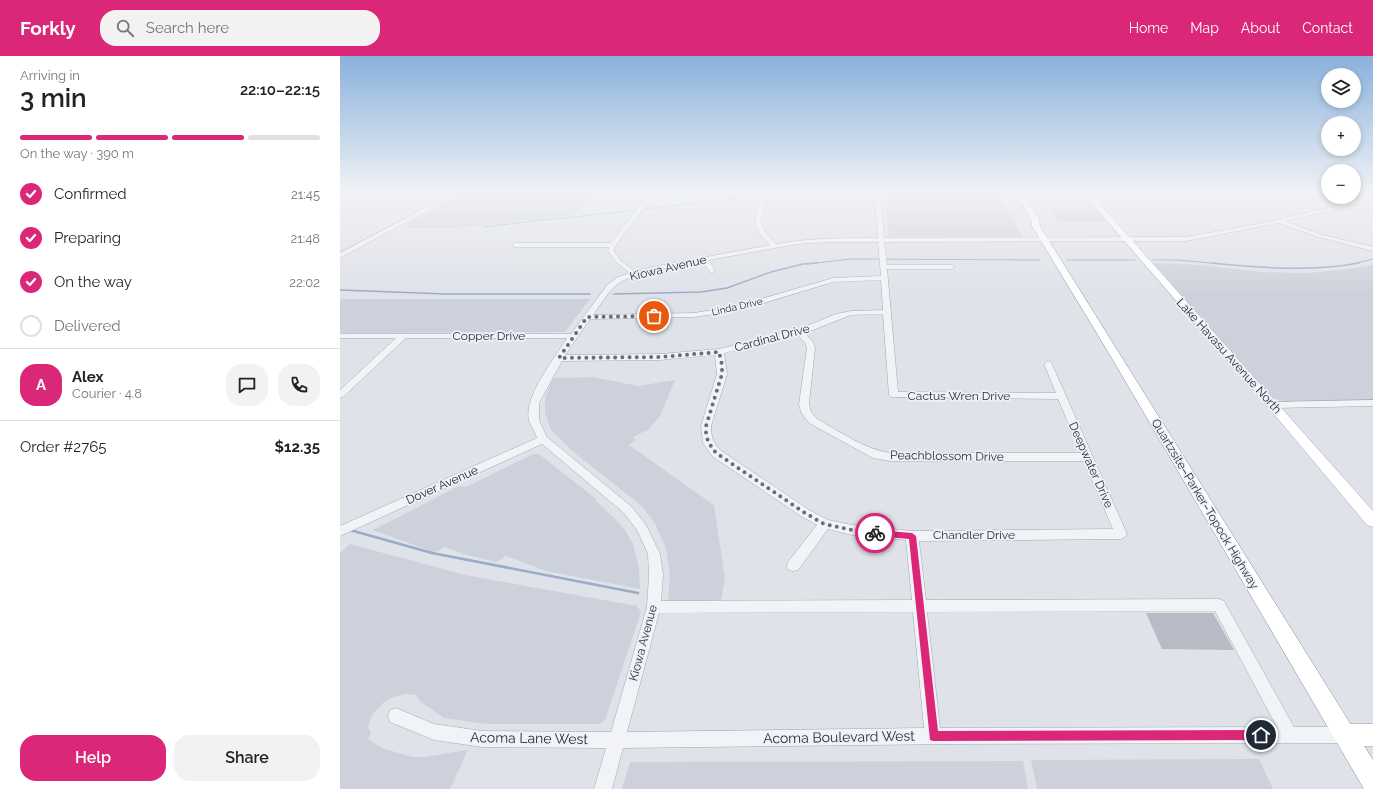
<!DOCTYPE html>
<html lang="en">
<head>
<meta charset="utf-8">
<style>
  :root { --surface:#fff; --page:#f2f2f2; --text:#222; --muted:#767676; --line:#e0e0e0; --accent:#db2777 }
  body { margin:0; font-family:Raleway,sans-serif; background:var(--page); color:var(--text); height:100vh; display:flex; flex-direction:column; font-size:15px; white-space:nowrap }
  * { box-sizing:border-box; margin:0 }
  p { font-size:13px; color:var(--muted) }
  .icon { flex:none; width:22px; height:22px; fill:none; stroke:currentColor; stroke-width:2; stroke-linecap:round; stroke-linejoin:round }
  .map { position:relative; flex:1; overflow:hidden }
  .sheet { display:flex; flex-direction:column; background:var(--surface); width:340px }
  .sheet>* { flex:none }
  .tools { position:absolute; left:981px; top:12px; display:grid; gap:8px }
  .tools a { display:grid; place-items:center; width:40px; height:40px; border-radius:50%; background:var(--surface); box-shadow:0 2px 6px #0003; font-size:20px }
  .pin { position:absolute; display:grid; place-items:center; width:34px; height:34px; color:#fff; margin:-17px; border:2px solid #fff; border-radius:50%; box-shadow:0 1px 4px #0007 }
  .courier { position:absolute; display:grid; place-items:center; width:40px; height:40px; margin:-20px; border:3px solid #db2777; border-radius:50%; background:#fff; color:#222; box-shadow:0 1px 5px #0007 }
  .head em { font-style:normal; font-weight:600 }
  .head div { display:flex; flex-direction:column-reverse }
  .head { display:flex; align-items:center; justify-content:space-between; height:68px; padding:0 20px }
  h1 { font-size:26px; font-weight:600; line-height:30px }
  .bar { display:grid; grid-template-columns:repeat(4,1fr); gap:6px 4px; align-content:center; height:48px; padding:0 20px }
  .bar i { height:5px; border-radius:3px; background:var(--line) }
  .bar .on { background:var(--accent) }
  .bar p { grid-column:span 4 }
  .line { display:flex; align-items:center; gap:10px; padding:0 20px; border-top:1px solid var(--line) }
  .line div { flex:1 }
  .round { display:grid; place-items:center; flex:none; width:42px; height:42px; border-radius:16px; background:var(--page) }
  ol { padding:0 20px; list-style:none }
  li { display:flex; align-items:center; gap:12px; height:44px }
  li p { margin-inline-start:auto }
  li .icon { padding:4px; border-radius:50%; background:var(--accent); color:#fff; stroke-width:4 }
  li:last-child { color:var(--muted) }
  li i { width:22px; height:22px; border:2px solid var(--line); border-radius:50% }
  .action { display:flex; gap:8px; margin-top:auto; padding:8px 20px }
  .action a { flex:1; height:46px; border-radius:16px; background:var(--accent); color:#fff; font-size:16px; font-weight:600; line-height:46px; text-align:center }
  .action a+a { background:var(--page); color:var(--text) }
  header { display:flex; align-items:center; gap:24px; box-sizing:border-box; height:56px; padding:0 20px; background:var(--accent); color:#fff }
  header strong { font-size:19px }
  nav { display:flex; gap:22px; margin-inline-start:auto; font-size:14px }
  .search { width:280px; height:36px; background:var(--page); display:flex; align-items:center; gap:10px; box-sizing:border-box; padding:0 14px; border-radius:16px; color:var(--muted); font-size:15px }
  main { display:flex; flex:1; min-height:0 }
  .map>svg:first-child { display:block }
</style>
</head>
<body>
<header>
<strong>Forkly</strong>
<div class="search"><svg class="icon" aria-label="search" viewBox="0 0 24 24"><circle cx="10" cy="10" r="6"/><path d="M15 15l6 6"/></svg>Search here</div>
<nav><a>Home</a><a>Map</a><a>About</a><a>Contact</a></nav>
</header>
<main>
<section class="sheet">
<div class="head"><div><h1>3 min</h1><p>Arriving in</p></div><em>22:10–22:15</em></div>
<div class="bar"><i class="on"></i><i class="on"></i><i class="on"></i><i></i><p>On the way · 390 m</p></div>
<ol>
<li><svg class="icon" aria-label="check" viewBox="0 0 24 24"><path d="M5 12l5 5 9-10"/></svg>Confirmed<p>21:45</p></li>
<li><svg class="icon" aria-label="check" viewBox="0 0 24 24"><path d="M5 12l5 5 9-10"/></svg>Preparing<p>21:48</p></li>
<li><svg class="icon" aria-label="check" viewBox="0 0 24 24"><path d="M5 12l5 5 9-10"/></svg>On the way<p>22:02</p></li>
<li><i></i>Delivered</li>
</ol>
<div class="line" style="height:72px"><b class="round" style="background:var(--accent);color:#fff">A</b><div><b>Alex</b><p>Courier · 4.8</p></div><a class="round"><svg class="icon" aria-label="chat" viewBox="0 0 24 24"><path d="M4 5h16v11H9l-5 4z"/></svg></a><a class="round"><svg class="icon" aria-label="phone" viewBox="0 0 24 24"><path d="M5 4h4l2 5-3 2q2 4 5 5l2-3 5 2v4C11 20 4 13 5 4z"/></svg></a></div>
<div class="line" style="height:52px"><div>Order #2765</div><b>$12.35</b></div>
<div class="action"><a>Help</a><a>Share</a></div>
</section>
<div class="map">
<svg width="1033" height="733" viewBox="0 0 1033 733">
  <rect width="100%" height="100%" fill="#dfe2e9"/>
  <!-- built -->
  <path fill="#cdd1db" d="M124,136H255L235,159L115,172H69L65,169Z
    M544,136H657L683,181L549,180Z
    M700,136H740L744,141H703Z
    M755,152L766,165L719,166L709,153Z
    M813,207L861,209L922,216L965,217L1000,214L1033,209V345H942L929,340Z
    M2,243H250L225,276L0,277V245Z
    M253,321L298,330L335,324L320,360L309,373L293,381L296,384L289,389L374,449L385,522L381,545L332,547L328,542L330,520L326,492L315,468L302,450L232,395L211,374L205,357V347L206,340L213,322Z
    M193,398H199L256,443L255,444L275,463L285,474L293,488L299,512L300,533L206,515L166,500L156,506L123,498L105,491L98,495L93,496L33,474L119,430L126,431Z
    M10,488L125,519L297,550L301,556L265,664L260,668H146L104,662L80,645L76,639L65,638L53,641L44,646L32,659L28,671L31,677L28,683L42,692L72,701H84L128,694L110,733H0V497Z
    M919,703L933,733H697L691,704Z
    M683,705L688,733H282L290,706Z"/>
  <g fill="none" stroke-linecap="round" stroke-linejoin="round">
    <!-- stream-far2 -->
    <path stroke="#9aacca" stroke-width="1" d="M215,163L455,136
      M143,171L211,163
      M727,204H795
      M813,204H839L880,208
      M467,208L511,203L700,204
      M1013,208L1033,203"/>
    <!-- stream-far1 -->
    <path stroke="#9aacca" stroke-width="1.5" d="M872,207C921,212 969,216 1019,207
      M0,234L106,238H250
      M274,238L361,236L387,232L431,216L463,208L477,207"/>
    <!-- stream -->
    <path stroke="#9aacca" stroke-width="2.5" d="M10,474L92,497L298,537"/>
  </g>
  <!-- building -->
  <path fill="#b7bbc6" d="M806,557H873L894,594L822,593Z"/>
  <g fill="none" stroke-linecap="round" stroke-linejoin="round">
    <!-- minor casing -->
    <g stroke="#a4a8b3" stroke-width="1">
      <path id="minor" d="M115,136H122L0,202V197Z
        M310,136H315L276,189L274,195L280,204L296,216L313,211L430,189C409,168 415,162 424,136H430C420,162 415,167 436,188C470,182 503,182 538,182L534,136H540L544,182L846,181L913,169L1023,144L1033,138V142L1027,146L945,165L979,178L1033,191V195L975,180L939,167L846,185L544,186L547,209H612L615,211L612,213H547L558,336L716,337L704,308L708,305L711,306L787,478L785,481L781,483L579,485L586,544L879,543L884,545L954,671H1004L1010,673L1012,679L1010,685L1004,687L613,688L283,692L272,733H254L266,692L142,691L94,684L50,666L48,660L50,654L56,652L94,668L142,675L271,676L307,551L309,519L308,498L297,474L284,457L202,388L0,480V470L197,382C195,376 191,370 189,365C183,341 215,302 227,282H66L3,341L0,342V334L56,282H0V278H231L268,228L278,221L290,217L276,206L268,195L269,191H175L172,189L175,187H271ZM489,186H538L541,220L493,222L397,250L354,257L253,259C260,250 266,239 274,231C293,214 338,210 363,206L370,216L372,217L375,215L369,204L457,188ZM541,224L543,254L511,255L496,258L457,274L379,293L320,298L225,299L250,263L354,261L401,254L493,226ZM543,258L549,339L551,341L718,343L741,397H550C524,393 499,375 477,363L471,356L469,348L475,292L473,286L465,277L511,259ZM458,279L465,287L467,292L459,348L461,356L469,367L522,396L533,402L550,405H744L773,473L572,475L512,469L488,464L469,454L380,394C373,386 371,381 371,370L387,318L384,297ZM375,299L377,318L361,370L363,387L372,400L461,460L477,469L448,506L447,510L448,514L453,515L458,514L488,473L512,479L566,484L572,544L321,545L323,519L320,498L306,469L292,451L207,381L199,364V347L222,305L320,304ZM875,555L937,671L600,672L587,556ZM573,556L584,672L287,676L319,557Z
        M1033,344V350L933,352L928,349L933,346Z"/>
    </g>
    <!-- major casing -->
    <g stroke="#9ea5b5" stroke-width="1">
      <path id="major" d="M742,136H749L1033,455V471L1027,469L929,352Z
        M1004,668H1033V690H1004L997,686L993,679L997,672Z"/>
    </g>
    <!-- highway casing -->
    <g stroke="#868ea0" stroke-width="1">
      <path id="highway" d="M674,136H682L699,163L700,170L706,180L1033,704V733H1024L773,304L692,170L691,163Z"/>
    </g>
    <!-- minor -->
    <use href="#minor" fill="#f2f3f7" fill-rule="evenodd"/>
    <!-- major -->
    <use href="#major" fill="#fff" fill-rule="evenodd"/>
    <!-- highway -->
    <use href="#highway" fill="#fff" fill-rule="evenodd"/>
  </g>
  <!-- sky -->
  <linearGradient id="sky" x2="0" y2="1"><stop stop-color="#89b1dc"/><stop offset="0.57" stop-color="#f1f2f5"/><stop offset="1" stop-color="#f1f2f5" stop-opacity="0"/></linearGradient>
  <rect width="1033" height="239" fill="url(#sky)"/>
  <!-- route -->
  <path fill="#db2777" d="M535,474L572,477L576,480L598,675L921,674L925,675L927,679L925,683L921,684L593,685L590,684L569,483L535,480L531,477Z"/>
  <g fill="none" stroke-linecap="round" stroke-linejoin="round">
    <!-- done -->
    <path stroke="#686d7c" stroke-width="4" stroke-dasharray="0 7.2" d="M314,260L247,261L219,302L320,301L379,296L382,309V318L366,370C365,382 369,388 376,397L465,457L484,468L512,474L535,477"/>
  </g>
  <g text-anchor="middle" stroke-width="3.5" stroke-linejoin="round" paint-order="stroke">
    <!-- far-street labels -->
    <g font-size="10" fill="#282e41" stroke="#eff1f6">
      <text transform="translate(397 250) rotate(-13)" y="4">Linda Drive</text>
    </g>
    <!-- street labels -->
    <g font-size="12" fill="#282e41" stroke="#eff1f6">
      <text transform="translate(328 212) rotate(-13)" y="4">Kiowa Avenue</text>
      <text x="149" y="284">Copper Drive</text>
      <text transform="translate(432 282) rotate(-15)" y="4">Cardinal Drive</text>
      <text transform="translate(889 300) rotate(48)" y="4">Lake Havasu Avenue North</text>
      <text x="619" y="344">Cactus Wren Drive</text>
      <text transform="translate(607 400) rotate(1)" y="4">Peachblossom Drive</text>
      <text transform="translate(751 409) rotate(66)" y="4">Deepwater Drive</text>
      <text transform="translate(102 429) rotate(-24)" y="4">Dover Avenue</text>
      <text transform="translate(865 448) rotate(59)" y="4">Quartzsite–Parker–Topock Highway</text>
      <text x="634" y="483">Chandler Drive</text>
      <text transform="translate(303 587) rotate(-75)" y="4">Kiowa Avenue</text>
    </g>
    <!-- near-street labels -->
    <g font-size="14" fill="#282e41" stroke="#eff1f6">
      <text transform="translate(499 681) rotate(-1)" y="5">Acoma Boulevard West</text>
      <text transform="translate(189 682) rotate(1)" y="5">Acoma Lane West</text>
    </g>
  </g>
</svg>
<div class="tools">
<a><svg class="icon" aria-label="layers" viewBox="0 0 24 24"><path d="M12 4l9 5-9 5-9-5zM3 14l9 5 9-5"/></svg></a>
<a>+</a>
<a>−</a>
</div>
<div class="pin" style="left:314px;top:260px;background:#ea580c"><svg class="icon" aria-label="bag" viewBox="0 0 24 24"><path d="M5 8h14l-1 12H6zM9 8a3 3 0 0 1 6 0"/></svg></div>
<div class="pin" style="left:921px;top:679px;background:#1f2937"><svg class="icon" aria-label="home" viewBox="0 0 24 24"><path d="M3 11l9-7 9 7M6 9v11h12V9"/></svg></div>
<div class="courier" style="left:535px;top:477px"><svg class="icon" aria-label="bike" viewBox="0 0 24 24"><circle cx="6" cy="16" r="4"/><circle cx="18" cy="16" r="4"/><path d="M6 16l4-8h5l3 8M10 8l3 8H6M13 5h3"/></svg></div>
</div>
</main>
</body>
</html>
